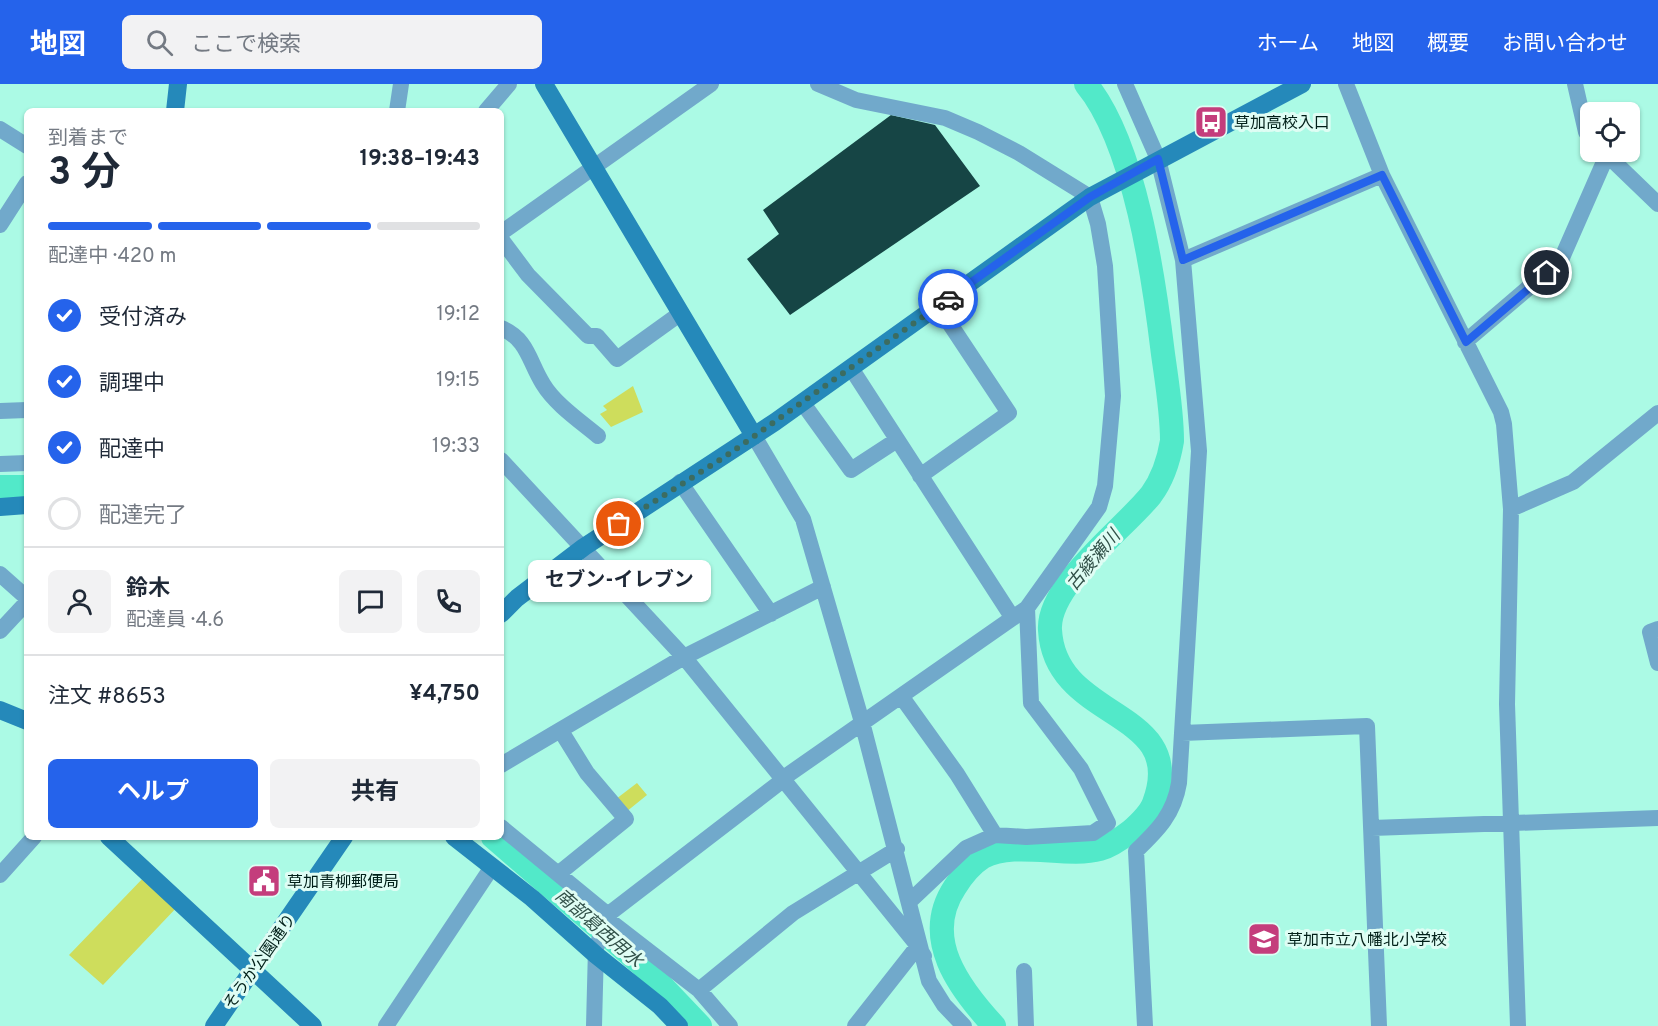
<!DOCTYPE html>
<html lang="ja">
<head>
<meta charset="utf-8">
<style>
  :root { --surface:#fff; --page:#f2f2f3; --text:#1f2937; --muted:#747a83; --line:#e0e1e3; --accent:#2563eb }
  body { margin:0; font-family:Overpass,"Noto Sans JP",sans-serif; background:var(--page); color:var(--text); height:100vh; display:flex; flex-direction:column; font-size:22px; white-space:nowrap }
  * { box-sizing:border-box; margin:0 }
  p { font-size:20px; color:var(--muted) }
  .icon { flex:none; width:33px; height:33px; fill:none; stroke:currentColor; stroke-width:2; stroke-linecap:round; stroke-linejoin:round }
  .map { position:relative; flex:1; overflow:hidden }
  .details { position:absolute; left:24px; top:24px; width:480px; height:732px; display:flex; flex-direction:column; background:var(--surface); border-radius:9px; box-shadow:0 2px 4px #0004 }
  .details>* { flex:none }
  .buttons { position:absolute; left:1580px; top:18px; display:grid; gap:12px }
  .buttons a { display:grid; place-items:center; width:60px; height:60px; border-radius:9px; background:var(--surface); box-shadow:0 2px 4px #0004; font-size:30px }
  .pin { position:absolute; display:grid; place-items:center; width:51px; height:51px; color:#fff; margin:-26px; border:3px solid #fff; border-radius:50%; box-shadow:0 2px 6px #0007 }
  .courier { position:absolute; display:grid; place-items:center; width:60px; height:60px; margin:-30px; border:4px solid #2563eb; border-radius:50%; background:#fff; color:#222; box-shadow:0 2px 8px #0007 }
  .bubble { position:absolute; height:42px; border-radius:9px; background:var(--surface); box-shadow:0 2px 4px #0004; font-size:20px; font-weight:700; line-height:42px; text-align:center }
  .headline em { font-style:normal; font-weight:700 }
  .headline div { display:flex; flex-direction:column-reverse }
  .headline { display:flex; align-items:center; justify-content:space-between; height:102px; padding:0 24px }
  h1 { font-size:39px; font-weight:700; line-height:45px }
  .bar { display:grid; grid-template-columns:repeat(4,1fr); gap:9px 6px; align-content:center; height:72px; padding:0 24px }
  .bar i { height:8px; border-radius:4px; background:var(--line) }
  .bar .active { background:var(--accent) }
  .bar p { grid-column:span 4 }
  .line { display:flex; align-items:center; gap:15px; padding:0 24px; border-top:2px solid var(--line) }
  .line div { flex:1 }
  .round { display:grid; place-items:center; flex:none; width:63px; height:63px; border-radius:9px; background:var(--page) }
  ol { padding:0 24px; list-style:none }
  li { display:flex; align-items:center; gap:18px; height:66px }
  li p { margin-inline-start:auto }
  li .icon { padding:6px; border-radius:50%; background:var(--accent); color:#fff; stroke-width:4 }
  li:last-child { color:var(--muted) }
  li i { width:33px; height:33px; border:3px solid var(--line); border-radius:50% }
  .cta { display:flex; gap:12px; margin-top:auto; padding:12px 24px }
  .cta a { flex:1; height:69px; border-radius:9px; background:var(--accent); color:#fff; font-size:24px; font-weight:700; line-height:69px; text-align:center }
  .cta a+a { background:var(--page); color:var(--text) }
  header { display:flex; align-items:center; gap:36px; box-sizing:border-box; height:84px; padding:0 30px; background:var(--accent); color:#fff }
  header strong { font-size:28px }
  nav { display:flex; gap:33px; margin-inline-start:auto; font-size:21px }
  .search { width:420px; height:54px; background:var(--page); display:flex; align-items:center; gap:15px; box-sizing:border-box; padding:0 21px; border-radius:9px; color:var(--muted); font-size:22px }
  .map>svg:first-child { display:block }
</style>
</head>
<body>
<header>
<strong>地図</strong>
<div class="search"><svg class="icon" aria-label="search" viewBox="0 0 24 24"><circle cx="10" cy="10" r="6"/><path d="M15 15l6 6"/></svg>ここで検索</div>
<nav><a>ホーム</a><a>地図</a><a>概要</a><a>お問い合わせ</a></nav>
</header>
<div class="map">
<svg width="1658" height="942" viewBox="0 0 1658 942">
  <rect width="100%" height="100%" fill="#abfae5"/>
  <!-- green -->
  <path fill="#cedd5c" d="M633,302L643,328L611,343L600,330L607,326L603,322Z
    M637,699L647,711L626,728L616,715Z
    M146,791L179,821L103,901L69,871Z"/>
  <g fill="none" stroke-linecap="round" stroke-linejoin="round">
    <!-- river -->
    <path stroke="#52e9c9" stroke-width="24" d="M0,403H27
      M493,753L641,880L700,942
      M994,942C959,904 921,854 955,803C962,792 972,780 983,773C1014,756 1067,774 1100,765C1111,762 1122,754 1131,747C1140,739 1150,730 1154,719C1190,623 1055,639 1050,546C1047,501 1125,444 1151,411C1162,396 1169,375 1172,357C1172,328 1167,299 1163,270C1154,195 1135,59 1086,0"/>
  </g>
  <!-- building -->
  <path fill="#164545" d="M891,31L935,41L980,102L790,231L747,175L779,150L763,126Z"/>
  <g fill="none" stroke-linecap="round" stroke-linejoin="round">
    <!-- street -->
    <path stroke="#71a9cb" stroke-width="16" d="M1125,0L1158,75L1183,176L1199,367L1179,699C1174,730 1158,746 1136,767L1145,942
      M1346,0L1382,91L1501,328L1504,340L1511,425L1507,620L1518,942
      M1575,0L1586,48L1590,52
      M397,27L401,0
      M486,27L509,0
      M0,45L27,62
      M1604,68L1658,120
      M0,141L27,99
      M501,149L711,0
      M501,155L528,191L588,252H597L617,275L681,229
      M1183,176L1382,91
      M501,244C528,255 529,278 543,300C555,320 580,337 598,352
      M1465,258L1561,176L1607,71
      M851,284L1012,533
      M802,318L851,386L897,356
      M0,327L27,326
      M754,352L803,435L862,638L929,897L944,921L964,942
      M501,376L684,573L918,862L924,872
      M0,380L27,379
      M920,392L1009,329L938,222
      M680,398L771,530
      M1511,425L1573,398L1658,329
      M0,490L27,514
      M1658,545L1650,548L1658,579
      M0,547L27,518
      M901,612L957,690L995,751
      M1182,649L1367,642L1379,942
      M501,681L684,573L823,503
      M782,695L1027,524L1099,423L1105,402L1113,312L1105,182L1098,140L1090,113L1019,69L978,48L945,34L856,16L818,0
      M501,743L608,831
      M1372,744L1658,734
      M558,790L626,735L587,689L561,647
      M0,791L34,753
      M910,817L966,764L995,751L1026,753L1093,749L1108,739L1081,685L1031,619L1027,524
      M606,834L699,906L730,942
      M1024,887L1026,942
      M699,906L793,829L897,765
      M386,942L492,783
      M594,942L596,864L610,829L783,696
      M855,942L918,862"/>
    <!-- secondary -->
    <path stroke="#2589ba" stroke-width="18" d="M544,0L754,352
      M175,27L178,0
      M0,423L27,421
      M501,530L517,514L584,463L775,338L1090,113L1302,0
      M0,626L27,637
      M109,753L313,942
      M454,753L532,814L596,871L660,922L679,942
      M214,942L344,753"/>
  </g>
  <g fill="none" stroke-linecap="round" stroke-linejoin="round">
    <!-- done -->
    <path stroke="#3c6c60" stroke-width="6" stroke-dasharray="0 10.8" d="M619,440L726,372L948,215"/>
    <!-- route -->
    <path stroke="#2563eb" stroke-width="8" d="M948,215L1090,113L1158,75L1183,176L1382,91L1466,258L1547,189"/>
  </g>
  <!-- icons -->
  <defs>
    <g id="bus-square" transform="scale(1.725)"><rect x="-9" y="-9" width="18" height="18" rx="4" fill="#c43d7c" stroke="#dffdf4"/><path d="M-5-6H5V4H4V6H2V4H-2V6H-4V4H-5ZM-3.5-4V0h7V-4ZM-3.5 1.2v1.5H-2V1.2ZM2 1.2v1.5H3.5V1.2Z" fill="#fff"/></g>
    <g id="civic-square" transform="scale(1.725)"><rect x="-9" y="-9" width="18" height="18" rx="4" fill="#c43d7c" stroke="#dffdf4"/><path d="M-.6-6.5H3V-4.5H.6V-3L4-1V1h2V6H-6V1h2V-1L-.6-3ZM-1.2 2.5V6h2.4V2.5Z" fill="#fff"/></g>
    <g id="school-square" transform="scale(1.725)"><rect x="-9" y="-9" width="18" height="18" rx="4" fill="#c43d7c" stroke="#dffdf4"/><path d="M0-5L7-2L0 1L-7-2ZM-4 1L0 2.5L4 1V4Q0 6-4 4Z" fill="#fff"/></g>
  </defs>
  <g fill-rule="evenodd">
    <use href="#bus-square" x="1211" y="38"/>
    <use href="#civic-square" x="264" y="797"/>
    <use href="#school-square" x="1264" y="855"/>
  </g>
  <g text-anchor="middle" stroke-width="6" stroke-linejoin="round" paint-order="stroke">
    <!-- poi labels -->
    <g font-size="16" fill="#001f18" stroke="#dffdf4" text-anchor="start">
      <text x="1234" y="44">草加高校入口</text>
      <text x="287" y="803">草加青柳郵便局</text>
      <text x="1287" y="861">草加市立八幡北小学校</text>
    </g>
    <!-- street labels -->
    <g font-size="16" fill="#001f18" stroke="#dffdf4">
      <text transform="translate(259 877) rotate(-55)" y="6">そうか公園通り</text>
    </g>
    <!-- water labels -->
    <g font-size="18" font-style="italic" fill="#315048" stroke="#dffdf4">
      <text transform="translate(1093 476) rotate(-50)" y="6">古綾瀬川</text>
      <text transform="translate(599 844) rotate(41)" y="6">南部葛西用水</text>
    </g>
  </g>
</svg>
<div class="buttons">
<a><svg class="icon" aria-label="locate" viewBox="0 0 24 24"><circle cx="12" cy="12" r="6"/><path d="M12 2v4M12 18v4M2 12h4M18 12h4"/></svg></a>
</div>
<div class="pin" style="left:619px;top:440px;background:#ea580c"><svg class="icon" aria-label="bag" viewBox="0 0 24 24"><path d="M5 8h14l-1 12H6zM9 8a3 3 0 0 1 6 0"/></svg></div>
<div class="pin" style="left:1547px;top:189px;background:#1f2937"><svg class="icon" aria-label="home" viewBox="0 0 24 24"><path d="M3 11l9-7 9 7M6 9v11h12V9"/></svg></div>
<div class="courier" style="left:948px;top:215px"><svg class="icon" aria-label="car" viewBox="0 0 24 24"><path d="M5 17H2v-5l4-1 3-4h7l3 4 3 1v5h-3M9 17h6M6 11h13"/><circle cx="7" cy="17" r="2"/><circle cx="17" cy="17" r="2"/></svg></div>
<div class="bubble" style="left:528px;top:476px;width:183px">セブン-イレブン</div>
<section class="details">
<div class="headline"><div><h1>3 分</h1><p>到着まで</p></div><em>19:38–19:43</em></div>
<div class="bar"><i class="active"></i><i class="active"></i><i class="active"></i><i></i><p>配達中 · 420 m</p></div>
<ol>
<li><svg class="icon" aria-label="check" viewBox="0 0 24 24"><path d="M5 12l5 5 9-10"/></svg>受付済み<p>19:12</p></li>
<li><svg class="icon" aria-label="check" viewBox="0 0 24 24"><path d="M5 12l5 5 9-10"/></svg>調理中<p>19:15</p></li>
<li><svg class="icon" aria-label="check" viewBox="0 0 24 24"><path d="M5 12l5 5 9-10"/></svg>配達中<p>19:33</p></li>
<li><i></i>配達完了</li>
</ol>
<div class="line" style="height:108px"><a class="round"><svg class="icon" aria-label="person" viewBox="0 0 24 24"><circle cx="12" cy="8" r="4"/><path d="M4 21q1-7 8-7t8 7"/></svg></a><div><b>鈴木</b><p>配達員 · 4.6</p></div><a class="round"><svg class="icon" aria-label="chat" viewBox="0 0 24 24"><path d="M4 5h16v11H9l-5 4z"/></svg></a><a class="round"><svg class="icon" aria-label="phone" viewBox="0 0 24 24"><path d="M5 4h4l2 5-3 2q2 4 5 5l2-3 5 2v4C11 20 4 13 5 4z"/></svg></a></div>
<div class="line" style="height:78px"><div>注文 #8653</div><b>¥4,750</b></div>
<div class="cta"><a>ヘルプ</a><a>共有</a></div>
</section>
</div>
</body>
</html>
